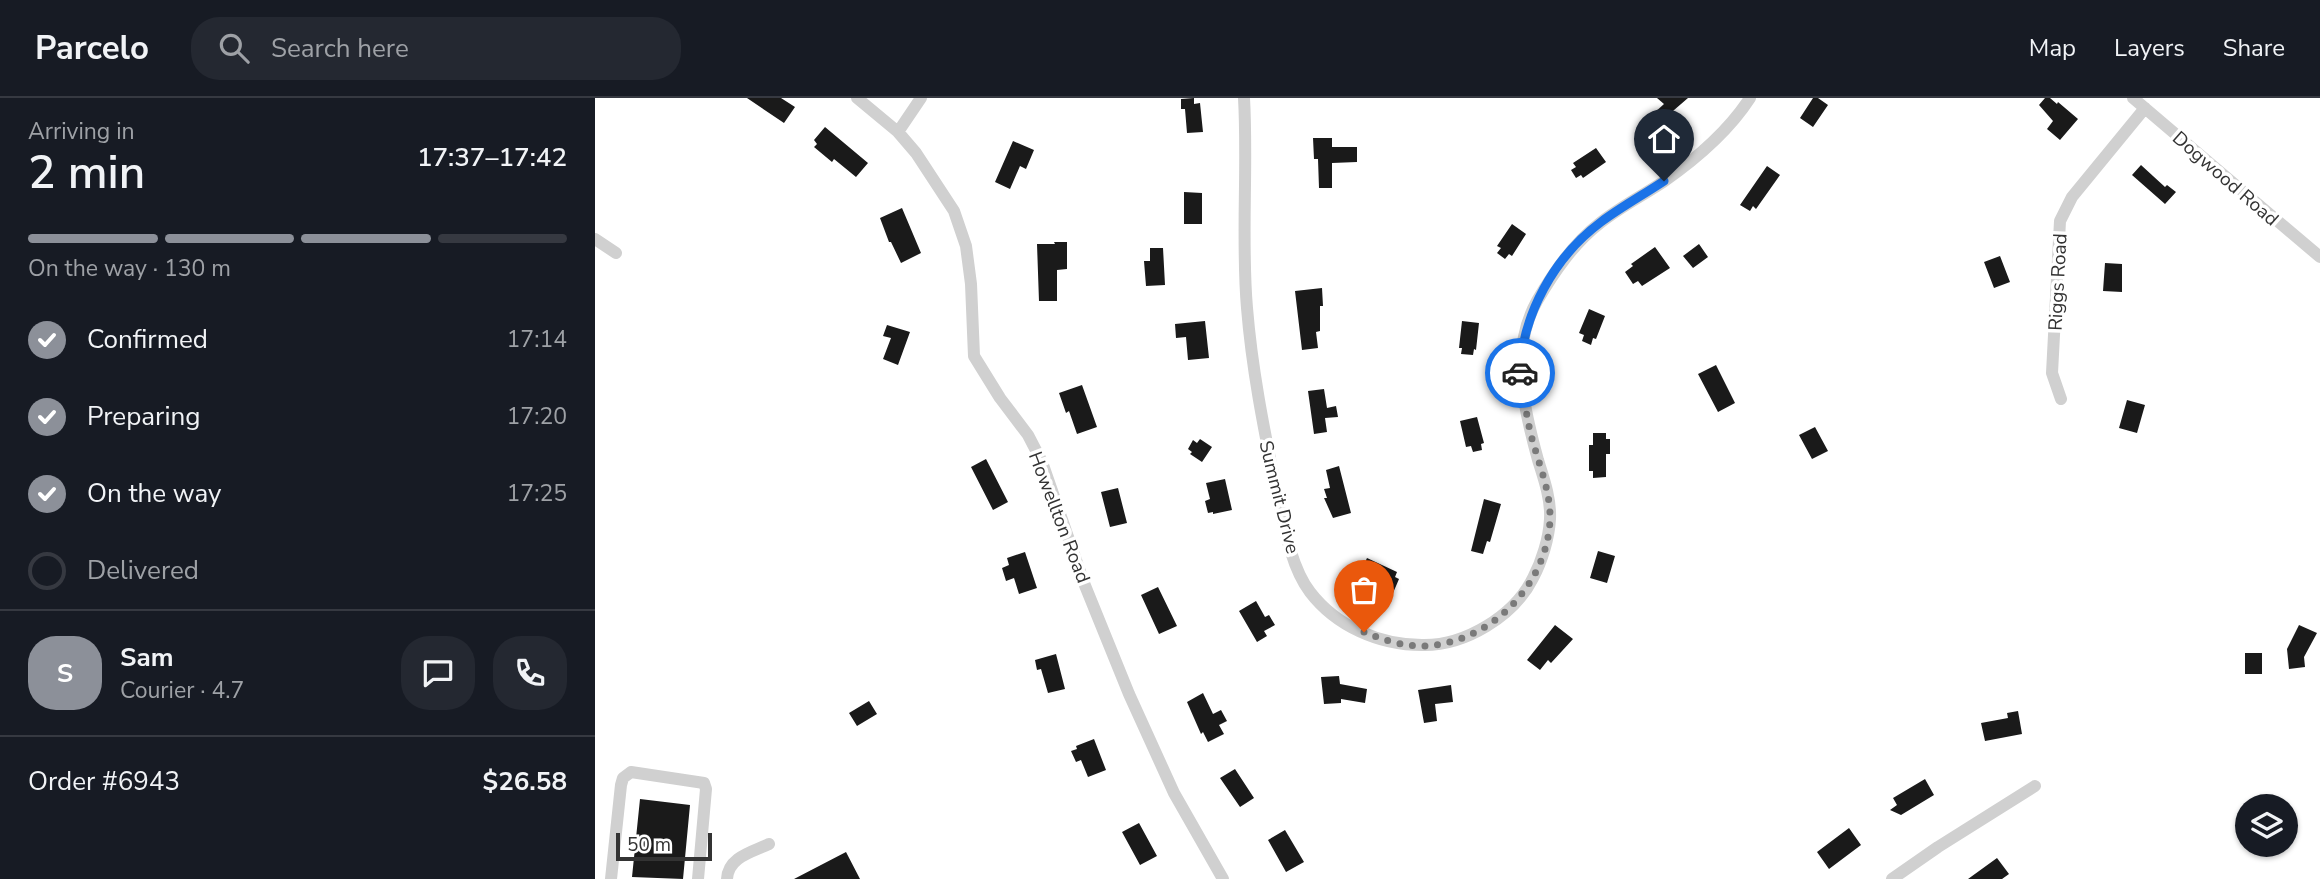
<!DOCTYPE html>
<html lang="en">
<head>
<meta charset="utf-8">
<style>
  :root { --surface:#171b24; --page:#242831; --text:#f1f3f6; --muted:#9ea1a6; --line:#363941; --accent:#8c9099 }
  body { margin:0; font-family:"Nunito Sans",sans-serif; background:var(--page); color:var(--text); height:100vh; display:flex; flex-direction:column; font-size:26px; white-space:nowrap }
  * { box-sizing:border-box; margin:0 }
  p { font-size:23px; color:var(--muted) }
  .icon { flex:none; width:38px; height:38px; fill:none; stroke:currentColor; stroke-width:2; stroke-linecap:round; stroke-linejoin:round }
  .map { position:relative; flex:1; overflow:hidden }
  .panel { display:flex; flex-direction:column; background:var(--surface); width:595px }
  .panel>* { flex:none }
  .buttons { position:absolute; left:1640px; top:696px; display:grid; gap:14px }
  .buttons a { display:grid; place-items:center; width:63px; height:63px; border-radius:50%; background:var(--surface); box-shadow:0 2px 5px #0004; font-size:35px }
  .scale { position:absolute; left:21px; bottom:18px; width:96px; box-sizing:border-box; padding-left:7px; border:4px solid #333; border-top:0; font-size:19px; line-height:24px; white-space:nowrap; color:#333; -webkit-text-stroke:5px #fff; paint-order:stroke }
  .pin { position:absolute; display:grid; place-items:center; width:60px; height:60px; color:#fff; margin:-72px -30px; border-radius:50% 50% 50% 0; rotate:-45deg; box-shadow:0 0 7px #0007 }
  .pin .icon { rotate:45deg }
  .courier { position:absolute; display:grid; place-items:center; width:70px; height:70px; margin:-35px; border:5px solid #1a73e8; border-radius:50%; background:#fff; color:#222; box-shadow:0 2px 9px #0007 }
  .head em { font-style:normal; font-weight:600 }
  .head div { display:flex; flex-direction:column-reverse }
  .head { display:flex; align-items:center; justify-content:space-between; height:119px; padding:0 28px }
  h1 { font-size:46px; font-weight:600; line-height:52px }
  .bar { display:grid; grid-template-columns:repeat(4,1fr); gap:10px 7px; align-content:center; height:84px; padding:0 28px }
  .bar i { height:9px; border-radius:5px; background:var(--line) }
  .bar .current { background:var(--accent) }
  .bar p { grid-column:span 4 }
  .line { display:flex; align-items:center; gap:18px; padding:0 28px; border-top:2px solid var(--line) }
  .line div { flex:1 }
  .round { display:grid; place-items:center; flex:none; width:74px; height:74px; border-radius:28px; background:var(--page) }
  ol { padding:0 28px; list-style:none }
  li { display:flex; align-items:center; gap:21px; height:77px }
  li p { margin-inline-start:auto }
  li .icon { padding:7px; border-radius:50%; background:var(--accent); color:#fff; stroke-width:4 }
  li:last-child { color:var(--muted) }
  li i { width:38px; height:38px; border:4px solid var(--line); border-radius:50% }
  header { display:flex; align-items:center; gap:42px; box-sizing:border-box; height:98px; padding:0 35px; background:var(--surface); border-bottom:2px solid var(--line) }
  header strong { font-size:33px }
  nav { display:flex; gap:38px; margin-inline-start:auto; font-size:24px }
  .search { width:490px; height:63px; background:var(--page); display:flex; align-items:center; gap:18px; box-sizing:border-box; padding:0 24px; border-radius:28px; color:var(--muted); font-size:26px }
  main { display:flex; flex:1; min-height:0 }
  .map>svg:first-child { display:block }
</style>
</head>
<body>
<header>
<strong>Parcelo</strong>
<div class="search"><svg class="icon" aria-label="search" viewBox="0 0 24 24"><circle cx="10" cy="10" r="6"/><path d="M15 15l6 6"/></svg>Search here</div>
<nav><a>Map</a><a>Layers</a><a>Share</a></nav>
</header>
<main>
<section class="panel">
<div class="head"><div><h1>2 min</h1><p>Arriving in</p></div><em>17:37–17:42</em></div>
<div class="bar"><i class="current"></i><i class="current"></i><i class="current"></i><i></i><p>On the way · 130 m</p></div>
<ol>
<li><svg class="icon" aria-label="check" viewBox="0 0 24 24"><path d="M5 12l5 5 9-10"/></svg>Confirmed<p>17:14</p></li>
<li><svg class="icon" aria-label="check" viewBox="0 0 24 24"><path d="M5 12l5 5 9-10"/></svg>Preparing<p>17:20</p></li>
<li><svg class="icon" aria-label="check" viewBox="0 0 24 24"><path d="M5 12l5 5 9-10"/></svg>On the way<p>17:25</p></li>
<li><i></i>Delivered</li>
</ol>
<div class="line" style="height:126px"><b class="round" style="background:var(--accent);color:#fff">S</b><div><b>Sam</b><p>Courier · 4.7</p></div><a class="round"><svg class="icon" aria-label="chat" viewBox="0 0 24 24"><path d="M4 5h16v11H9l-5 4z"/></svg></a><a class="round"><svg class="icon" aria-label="phone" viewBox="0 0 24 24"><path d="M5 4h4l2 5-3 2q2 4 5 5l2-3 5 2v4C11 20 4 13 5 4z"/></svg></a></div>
<div class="line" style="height:91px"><div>Order #6943</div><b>$26.58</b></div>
</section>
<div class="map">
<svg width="1725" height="781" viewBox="0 0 1725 781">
  <rect width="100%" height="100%" fill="#fff"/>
  <!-- building -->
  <path fill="#1a1a1a" d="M152,0H186L200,9L189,25Z
    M599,0V6L605,5L608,34L592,35L590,11H586V1Z
    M1062,0H1093L1064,25L1057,17L1069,6Z
    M1218,0H1223L1233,7L1218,29L1205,20Z
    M1450,0H1455L1462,6L1463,4L1483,21L1465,42L1452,31L1458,23L1444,7Z
    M230,29L273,65L261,79L239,61L237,64L219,49L222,46L219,42Z
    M718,40H737V49H762V64L737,65V90H724L723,61H719Z
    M418,43L439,52L431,71L425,68L415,91L400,84Z
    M1001,50L1011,64L988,80L986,77L981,80L976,72L981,69L978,65Z
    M1546,67L1570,89L1572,87L1581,94L1570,106L1537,77Z
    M1172,68L1185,77L1161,111L1158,108L1155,113L1145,107Z
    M589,94L607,95V126H589Z
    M307,110L326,155L306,165L296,144H294L285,120Z
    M917,126L931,136L917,158L914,156L910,161L902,155L906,150L902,148Z
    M459,144H472V171L462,172V203H444L442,146H460Z
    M1104,146L1113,159L1098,170L1088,158Z
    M1060,149L1075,170L1047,188L1043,183L1038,186L1030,174L1038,168L1036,166Z
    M555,150H568L570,187L551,188L549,163H555Z
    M1405,158L1415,184L1399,190L1389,164Z
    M1510,165L1527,166V194L1508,193Z
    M727,190L728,208H725V233L721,234L723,250L707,252L700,193Z
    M994,211L1010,218L1001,241L998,240L996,247L987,243L989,237L984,235Z
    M610,223L614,260L593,262L591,239L581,240L580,226Z
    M867,223L884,225L881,252L879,251L878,257L866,256L867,250H864Z
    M292,227L315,234L303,267L288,261L296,240L288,238Z
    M1121,267L1140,305L1123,314L1103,276Z
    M487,287L502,329L482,336L474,313L471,315L464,295Z
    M729,291L732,310L741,308L743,319L730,320L732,334L719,336L713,293Z
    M1532,302L1550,307L1542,335L1524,330Z
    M882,319L889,345L886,346L887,352L878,354L876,348L871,349L865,323Z
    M1220,329L1233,353L1217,361L1204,337Z
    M998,335H1011V341H1015V356H1011V379L998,380V373H994V347H998Z
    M605,341L617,349L607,364L595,356L597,354L593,351L598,342L602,345Z
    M391,361L413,404L398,412L376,369Z
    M744,368L756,415L738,420L729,400H732L729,391L735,390L731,372Z
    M630,381L637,412L618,416V414L613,415L610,403L615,401L611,385Z
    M523,390L532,425L515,429L506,394Z
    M889,401L906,406L895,444L892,443L888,456L876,453Z
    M1003,453L1020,458L1012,485L995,480Z
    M430,454L442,490L424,496L419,480L411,483L407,470L414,467L412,460Z
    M772,460L802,474L800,479L804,481L798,495L763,479Z
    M563,489L582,528L564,536L546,497Z
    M661,503L670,519L674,517L680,527L669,533L672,538L662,544L644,513Z
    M960,527L978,541L956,565L953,562L945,572L932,562Z
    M1704,527L1722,535L1709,559L1710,569L1694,571L1692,551Z
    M1650,555H1667V576H1650Z
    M461,556L470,591L453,595L446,571L442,572L440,562Z
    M744,578L745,586L772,591L770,605L746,601V605L729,606L726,579Z
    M856,587L858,604L840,606L842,623L829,625L823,592Z
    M608,595L618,616L626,612L632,623L624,627L629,636L613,644L608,634L606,636L592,604Z
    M274,603L282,616L262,628L254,615Z
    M1423,613L1427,636L1390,643L1386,625L1413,620L1412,615Z
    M499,641L511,672L493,679L486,662L481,664L476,653L482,651L481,648Z
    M640,671L659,700L645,709L625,680Z
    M1330,681L1339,697L1306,717L1295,712L1302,707L1298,700Z
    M45,701L95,707L88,781L37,779Z
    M544,725L562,758L545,767L527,734Z
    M1254,730L1266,747L1234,771L1222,754Z
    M690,732L709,764L691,774L673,742Z
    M251,754L265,781H199Z
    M1402,760L1414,776L1407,781H1373Z"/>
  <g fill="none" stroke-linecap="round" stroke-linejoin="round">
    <!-- minor -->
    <path stroke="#d0d0d0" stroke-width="12" d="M262,0L303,34L321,55L359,113L371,148L376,186L379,258L405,300L433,337L447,364L489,485L534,596L579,695L628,781
      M649,0C653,69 646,142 652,210C657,272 669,331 681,391C688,422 695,468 715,494C741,528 784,547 827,547C870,548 919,518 938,480C947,463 954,440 955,421C956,401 949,381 943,362C929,311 914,253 942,203C959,174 978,146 1005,125C1025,109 1047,98 1068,84C1101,61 1133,34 1155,0
      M1538,0L1725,159
      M303,34L326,0
      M0,141L21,155
      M1466,301L1457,275L1465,123L1477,99L1550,10
      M16,781L26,687L28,680L36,674L109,685L111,691L103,781
      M132,781C133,759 157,754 174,746
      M1297,781L1343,749L1440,688"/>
  </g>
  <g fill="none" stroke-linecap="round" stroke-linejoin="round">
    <!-- done -->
    <path stroke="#7a7a7a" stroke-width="7" stroke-dasharray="0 12.6" d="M769,534C788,542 810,549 831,548C896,544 952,487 955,422C956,392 942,362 935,333C931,314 928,294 925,275"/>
    <!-- route -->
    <path stroke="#1a73e8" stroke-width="9" d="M925,275C927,217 959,159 1006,124C1026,109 1048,97 1069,83"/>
  </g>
  <g text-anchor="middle" stroke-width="7" stroke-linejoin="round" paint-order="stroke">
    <!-- street labels -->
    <g font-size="19" fill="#333" stroke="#fff">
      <text transform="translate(1631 80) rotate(41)" y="7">Dogwood Road</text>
      <text transform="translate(1462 184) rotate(-87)" y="7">Riggs Road</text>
      <text transform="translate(685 399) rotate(76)" y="7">Summit Drive</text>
      <text transform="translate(465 419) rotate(69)" y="7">Howellton Road</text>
    </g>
  </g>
</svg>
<div class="buttons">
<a><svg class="icon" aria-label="layers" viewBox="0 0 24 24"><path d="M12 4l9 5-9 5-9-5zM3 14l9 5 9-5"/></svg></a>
</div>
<div class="scale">50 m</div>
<div class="pin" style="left:769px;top:534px;background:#ea580c"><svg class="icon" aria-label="bag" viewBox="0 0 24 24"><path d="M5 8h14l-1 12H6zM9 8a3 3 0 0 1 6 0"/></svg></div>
<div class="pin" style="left:1069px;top:83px;background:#1f2937"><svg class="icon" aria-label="home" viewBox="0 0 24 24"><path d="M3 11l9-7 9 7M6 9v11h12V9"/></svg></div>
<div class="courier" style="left:925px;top:275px"><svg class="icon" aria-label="car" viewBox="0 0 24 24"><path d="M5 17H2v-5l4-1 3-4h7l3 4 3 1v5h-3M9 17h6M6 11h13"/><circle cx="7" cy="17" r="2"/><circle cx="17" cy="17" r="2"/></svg></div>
</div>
</main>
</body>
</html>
